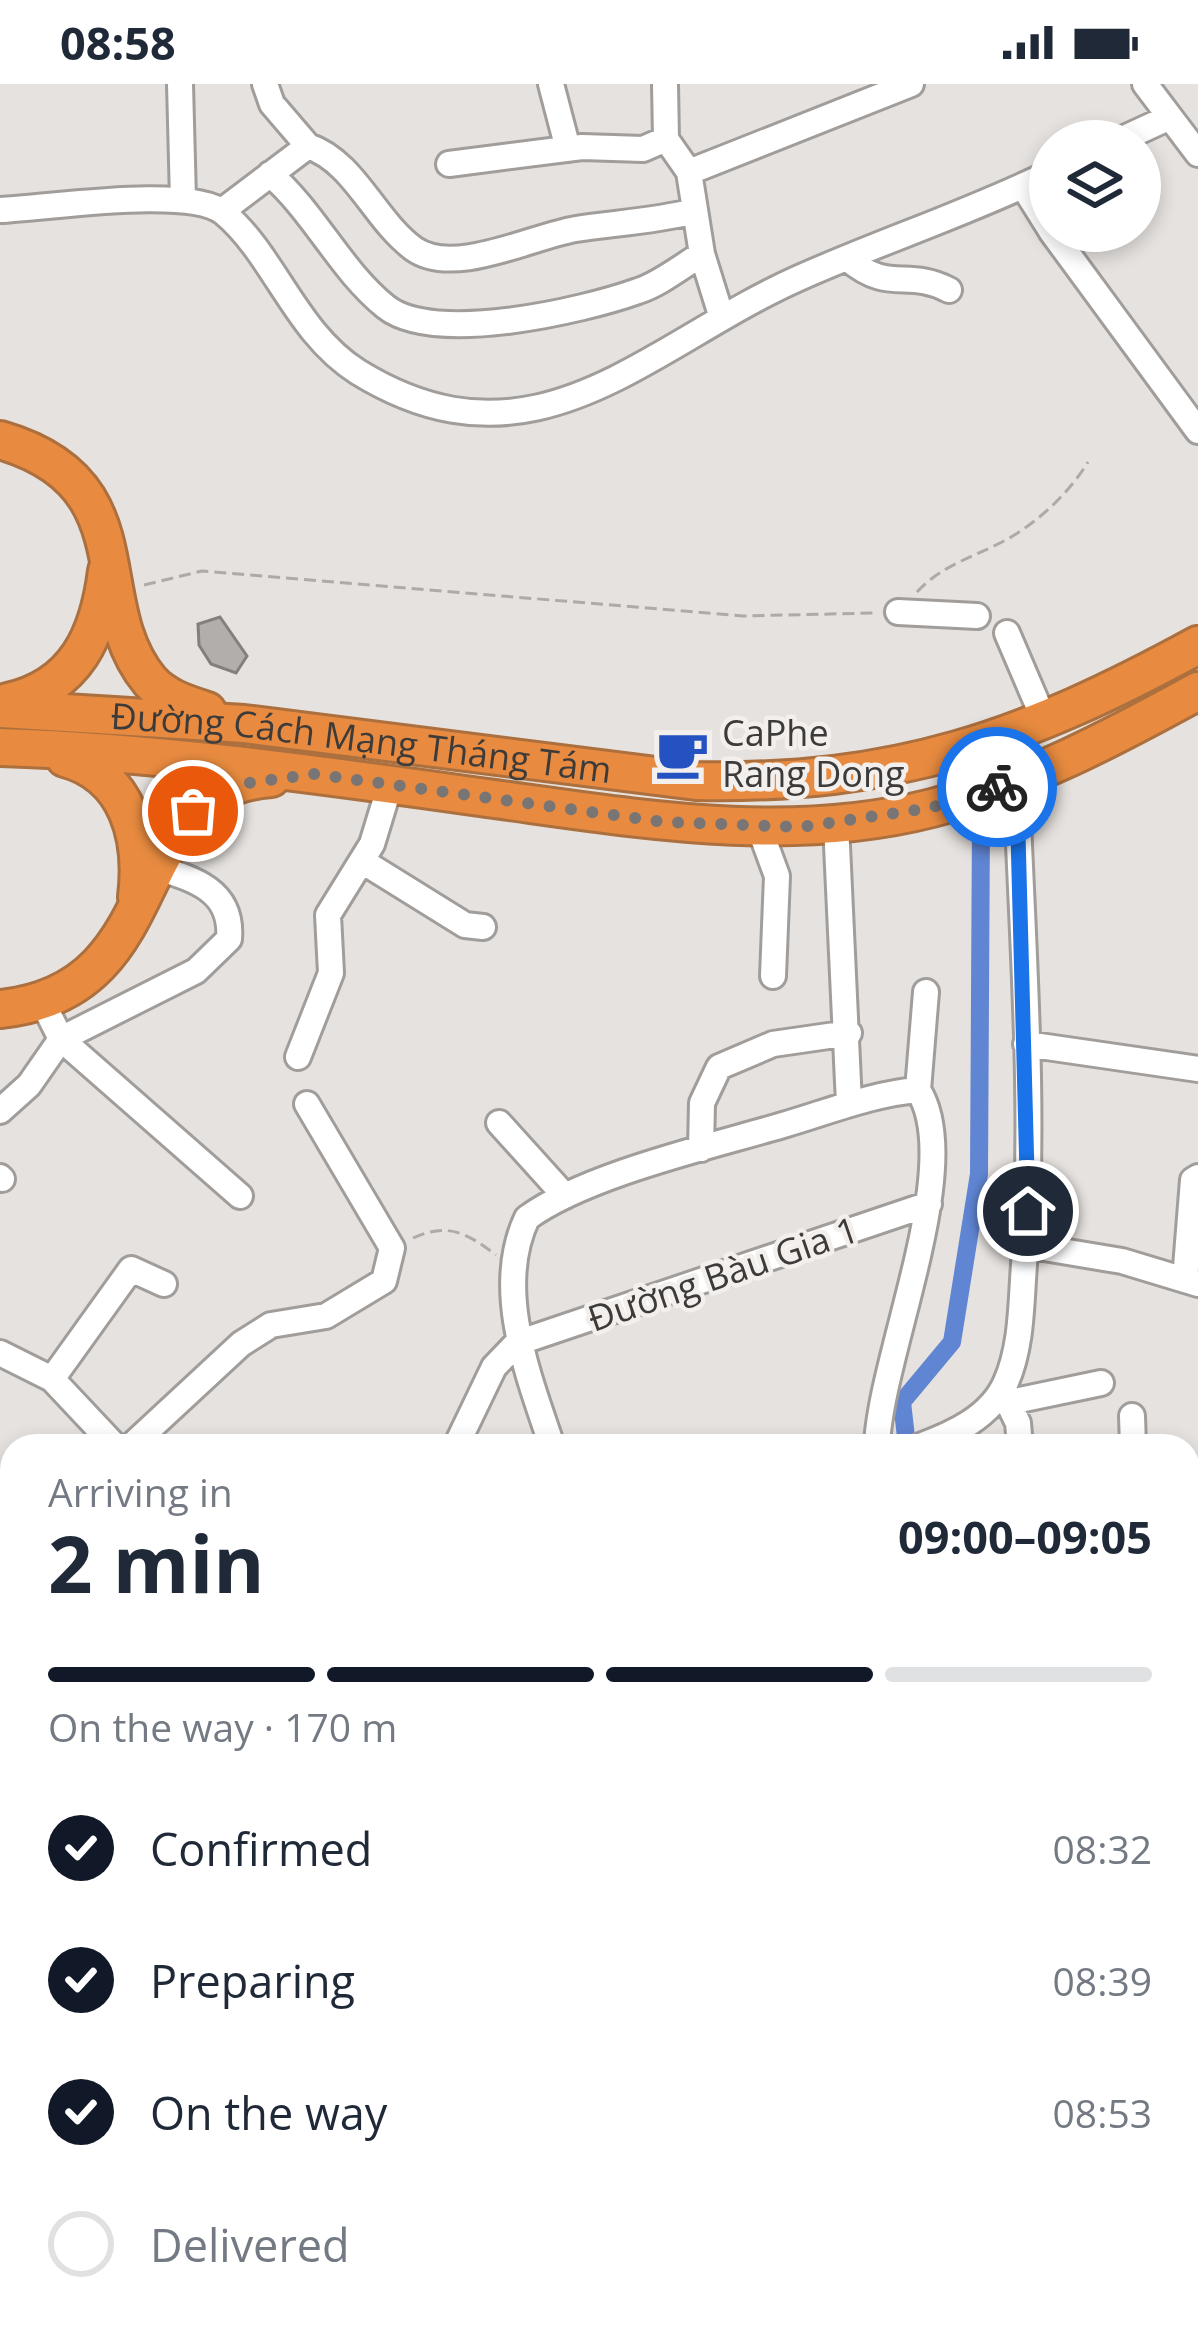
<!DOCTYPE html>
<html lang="en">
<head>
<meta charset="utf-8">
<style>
  :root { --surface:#fff; --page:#f6f6f7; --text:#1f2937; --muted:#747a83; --line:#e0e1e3; --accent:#111827 }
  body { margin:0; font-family:"Open Sans",sans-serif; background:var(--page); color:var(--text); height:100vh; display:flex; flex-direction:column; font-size:45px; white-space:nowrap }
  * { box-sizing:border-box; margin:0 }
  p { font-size:39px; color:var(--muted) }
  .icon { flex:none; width:66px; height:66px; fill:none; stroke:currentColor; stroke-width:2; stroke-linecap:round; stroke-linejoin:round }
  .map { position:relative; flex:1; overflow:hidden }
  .panel { position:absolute; left:0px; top:1350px; width:1200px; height:903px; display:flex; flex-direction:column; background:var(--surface); border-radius:36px 36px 0 0; box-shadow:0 6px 18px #0003 }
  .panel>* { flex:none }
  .buttons { position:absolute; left:1029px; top:36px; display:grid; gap:24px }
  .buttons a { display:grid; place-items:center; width:132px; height:132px; border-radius:50%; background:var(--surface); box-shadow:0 6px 18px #0003; font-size:60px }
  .pin { position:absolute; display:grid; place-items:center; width:102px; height:102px; color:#fff; margin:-51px; border:6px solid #fff; border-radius:50%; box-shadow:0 3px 12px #0007 }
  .courier { position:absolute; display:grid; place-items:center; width:120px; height:120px; margin:-60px; border:9px solid #1a73e8; border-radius:50%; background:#fff; color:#222; box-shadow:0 3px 15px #0007 }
  .summary em { font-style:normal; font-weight:700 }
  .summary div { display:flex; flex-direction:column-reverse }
  .summary { display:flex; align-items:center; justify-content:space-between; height:204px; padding:0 48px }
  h1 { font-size:78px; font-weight:700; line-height:90px }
  .bar { display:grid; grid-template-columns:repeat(4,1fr); gap:18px 12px; align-content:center; height:144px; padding:0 48px }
  .bar i { height:15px; border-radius:9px; background:var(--line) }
  .bar .on { background:var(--accent) }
  .bar p { grid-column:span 4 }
  ol { padding:0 48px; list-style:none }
  li { display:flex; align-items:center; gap:36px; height:132px }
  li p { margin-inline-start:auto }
  li .icon { padding:12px; border-radius:50%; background:var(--accent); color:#fff; stroke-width:4 }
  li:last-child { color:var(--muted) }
  li i { width:66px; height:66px; border:6px solid var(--line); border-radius:50% }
  .status { display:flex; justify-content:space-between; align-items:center; height:84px; padding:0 60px; background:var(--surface); direction:ltr }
  .status svg { height:33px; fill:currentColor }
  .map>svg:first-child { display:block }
</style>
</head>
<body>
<div class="status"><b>08:58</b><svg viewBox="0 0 49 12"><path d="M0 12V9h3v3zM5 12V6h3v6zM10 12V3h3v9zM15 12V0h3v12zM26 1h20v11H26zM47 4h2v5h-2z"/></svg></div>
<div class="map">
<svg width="1198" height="2252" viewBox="0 0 1198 2252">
  <rect width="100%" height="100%" fill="#e6e2df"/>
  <!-- built -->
  <path fill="#e1d6ce" d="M12,1695V2205L0,2209V1699Z
    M12,2241H345L349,2252H0V2243Z"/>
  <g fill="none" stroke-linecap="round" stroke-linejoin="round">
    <!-- stream -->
    <path stroke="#566fa5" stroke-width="6" d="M1188,2074L1198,2069"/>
    <!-- canal -->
    <path stroke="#6085d3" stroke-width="18" d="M907,1362L902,1318L952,1258L979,1090L981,734"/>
  </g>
  <!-- building -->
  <path fill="#b2aeab" stroke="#837f7d" stroke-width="3" d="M220,533L247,572L236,589L211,580L199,561L198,540Z"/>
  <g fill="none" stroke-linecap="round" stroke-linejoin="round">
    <!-- minor casing -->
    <g stroke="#a19d9a" stroke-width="30">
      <path id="minor" d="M180,0L183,116
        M551,0L568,65
        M665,0L666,55L689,88L702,170L721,231
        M1145,0L1198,70
        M1118,57L1170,33
        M308,62C355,78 374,136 414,165C454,193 533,152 576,145C616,139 655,137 695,127
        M449,80L582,63L643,65L666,55
        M689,88L911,0
        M270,90C315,129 340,186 386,223C434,261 582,227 638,207C660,200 682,182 702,170
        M1023,102L1050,145
        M0,126C48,124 190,101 224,129C275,172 295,248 358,288C535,397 648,261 799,194C882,157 968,129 1050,89
        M222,127L308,62L272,20L265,0
        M1051,147L1198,347
        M848,175C890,210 906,184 949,206
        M898,528L977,532
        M1007,549L1045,638
        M836,740L849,1020
        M759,743L777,792L773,892
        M362,777L465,841L483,843
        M42,917L61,955L240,1112
        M61,955L196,887L229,855C233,806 194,795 154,783
        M1026,960L1198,985
        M298,973L331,889L328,831L372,760L390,701
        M918,1006L926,908
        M0,1027L29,1001L61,955
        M499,1039L565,1112
        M701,1065L702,1019L719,983L773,960L849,949
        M0,1093L2,1095
        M1026,1161L1122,1177L1198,1200
        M1185,1196L1193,1096L1198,1093
        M0,1269L52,1295L115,1362
        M52,1295L131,1185L164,1200
        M1003,1308L1018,1339L1020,1362
        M1010,1318L1101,1299
        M1132,1332L1133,1362
        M131,1362L241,1260L271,1241L326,1232L384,1197L392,1164L307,1020
        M456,1362L494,1283L517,1259L929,1120
        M552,1362C529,1293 493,1205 527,1134C585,1091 712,1062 783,1041C828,1028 871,1010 918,1006
        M877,1362C880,1272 966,1080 918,1006
        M920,1362C953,1350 991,1333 1006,1298C1022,1262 1021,1219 1024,1181C1035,1026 1023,868 1017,713L1024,694L1016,650
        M1188,1614L1198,1624
        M0,1676L12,1672
        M1188,1708L1198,1703
        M0,1748L12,1744
        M1188,1889L1198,1878
        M1188,2033L1198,2030
        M0,2038L12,2035
        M1188,2051L1198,2049
        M1188,2131L1198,2126
        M0,2186L12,2182
        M0,2234L12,2230
        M373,2241L378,2252
        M542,2241L549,2252
        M764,2241L776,2252
        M1128,2241L1140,2252
        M654,2252L665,2241
        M848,2252L858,2241
        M871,2252L881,2241
        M1083,2252L1093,2241"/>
    </g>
    <!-- highway casing -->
    <g stroke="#ac6f3e" stroke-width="42">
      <g id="highway">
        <path d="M0,356C149,399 84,518 150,597C165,614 186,620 207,627"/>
        <path d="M8,618C76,603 99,551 107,487"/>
        <path id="s1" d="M0,625L244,640L696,697C896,701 1024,656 1198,561"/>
        <path d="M0,663C161,668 321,691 480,713C630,733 783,762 932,724C1028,699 1112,654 1198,607"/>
        <path d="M65,674C129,691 144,755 137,813"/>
        <path d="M0,925C179,907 117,706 271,694"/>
      </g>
    </g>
    <!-- path -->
    <path stroke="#adaaa7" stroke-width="3" stroke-dasharray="12 6" stroke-linecap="butt" d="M144,501L202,487L743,532L874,529
      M917,508C940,483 968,475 998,460C1033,443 1068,411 1088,378
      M413,1154C448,1138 467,1149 496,1171"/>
    <!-- minor -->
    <use href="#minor" stroke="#fff" stroke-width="24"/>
    <!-- highway -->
    <use href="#highway" stroke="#e88b40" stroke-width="36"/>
  </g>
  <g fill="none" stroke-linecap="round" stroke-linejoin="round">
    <!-- done -->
    <path stroke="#787574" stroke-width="12" stroke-dasharray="0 21.6" d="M193,727L233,701L314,690L664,738L801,743L930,724L997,703"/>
    <!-- route -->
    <path stroke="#1a73e8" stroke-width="15" d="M997,703L1024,694L1017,713L1028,1127"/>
  </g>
  <!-- icons -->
  <defs>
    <g id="cafe-bare" transform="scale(4.14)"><path d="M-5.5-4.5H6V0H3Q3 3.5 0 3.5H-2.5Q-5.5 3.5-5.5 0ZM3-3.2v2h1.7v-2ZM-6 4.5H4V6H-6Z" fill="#2452c0" stroke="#f3efec" stroke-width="2.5" paint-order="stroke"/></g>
  </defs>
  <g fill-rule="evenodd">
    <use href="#cafe-bare" x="682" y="670"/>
  </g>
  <g text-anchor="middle" stroke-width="9" stroke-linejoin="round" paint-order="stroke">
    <!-- poi labels -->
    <g font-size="36" fill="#3d3b3a" stroke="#f3efec" text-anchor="start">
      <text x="722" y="662">CaPhe<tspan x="722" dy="41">Rang Dong</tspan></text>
    </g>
    <!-- street labels -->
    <g font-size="36" fill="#3d3b3a" stroke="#f3efec">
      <text dy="13" stroke="none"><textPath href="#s1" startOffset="363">Đường Cách Mạng Tháng Tám</textPath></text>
      <text transform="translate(723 1190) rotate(-19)" y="13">Đường Bàu Gia 1</text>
    </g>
  </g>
</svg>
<div class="buttons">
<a><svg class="icon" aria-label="layers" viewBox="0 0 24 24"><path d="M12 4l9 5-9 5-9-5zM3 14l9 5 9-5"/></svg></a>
</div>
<div class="pin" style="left:193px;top:727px;background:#ea580c"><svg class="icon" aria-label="bag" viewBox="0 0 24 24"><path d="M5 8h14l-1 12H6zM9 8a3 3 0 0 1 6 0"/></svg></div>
<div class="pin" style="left:1028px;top:1127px;background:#1f2937"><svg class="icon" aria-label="home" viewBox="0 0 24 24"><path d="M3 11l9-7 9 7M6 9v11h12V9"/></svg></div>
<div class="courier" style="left:997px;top:703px"><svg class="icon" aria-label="bike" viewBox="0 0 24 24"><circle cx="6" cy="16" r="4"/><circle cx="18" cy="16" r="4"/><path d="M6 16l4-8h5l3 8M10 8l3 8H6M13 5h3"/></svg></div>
<section class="panel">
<div class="summary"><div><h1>2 min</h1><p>Arriving in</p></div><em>09:00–09:05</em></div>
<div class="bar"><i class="on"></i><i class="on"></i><i class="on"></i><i></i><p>On the way · 170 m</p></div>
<ol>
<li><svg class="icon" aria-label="check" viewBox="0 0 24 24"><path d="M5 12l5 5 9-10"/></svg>Confirmed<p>08:32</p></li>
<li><svg class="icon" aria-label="check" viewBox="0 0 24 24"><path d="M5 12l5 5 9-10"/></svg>Preparing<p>08:39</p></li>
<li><svg class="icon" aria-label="check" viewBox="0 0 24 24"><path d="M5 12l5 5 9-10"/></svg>On the way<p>08:53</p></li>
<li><i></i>Delivered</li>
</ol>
</section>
</div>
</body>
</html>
